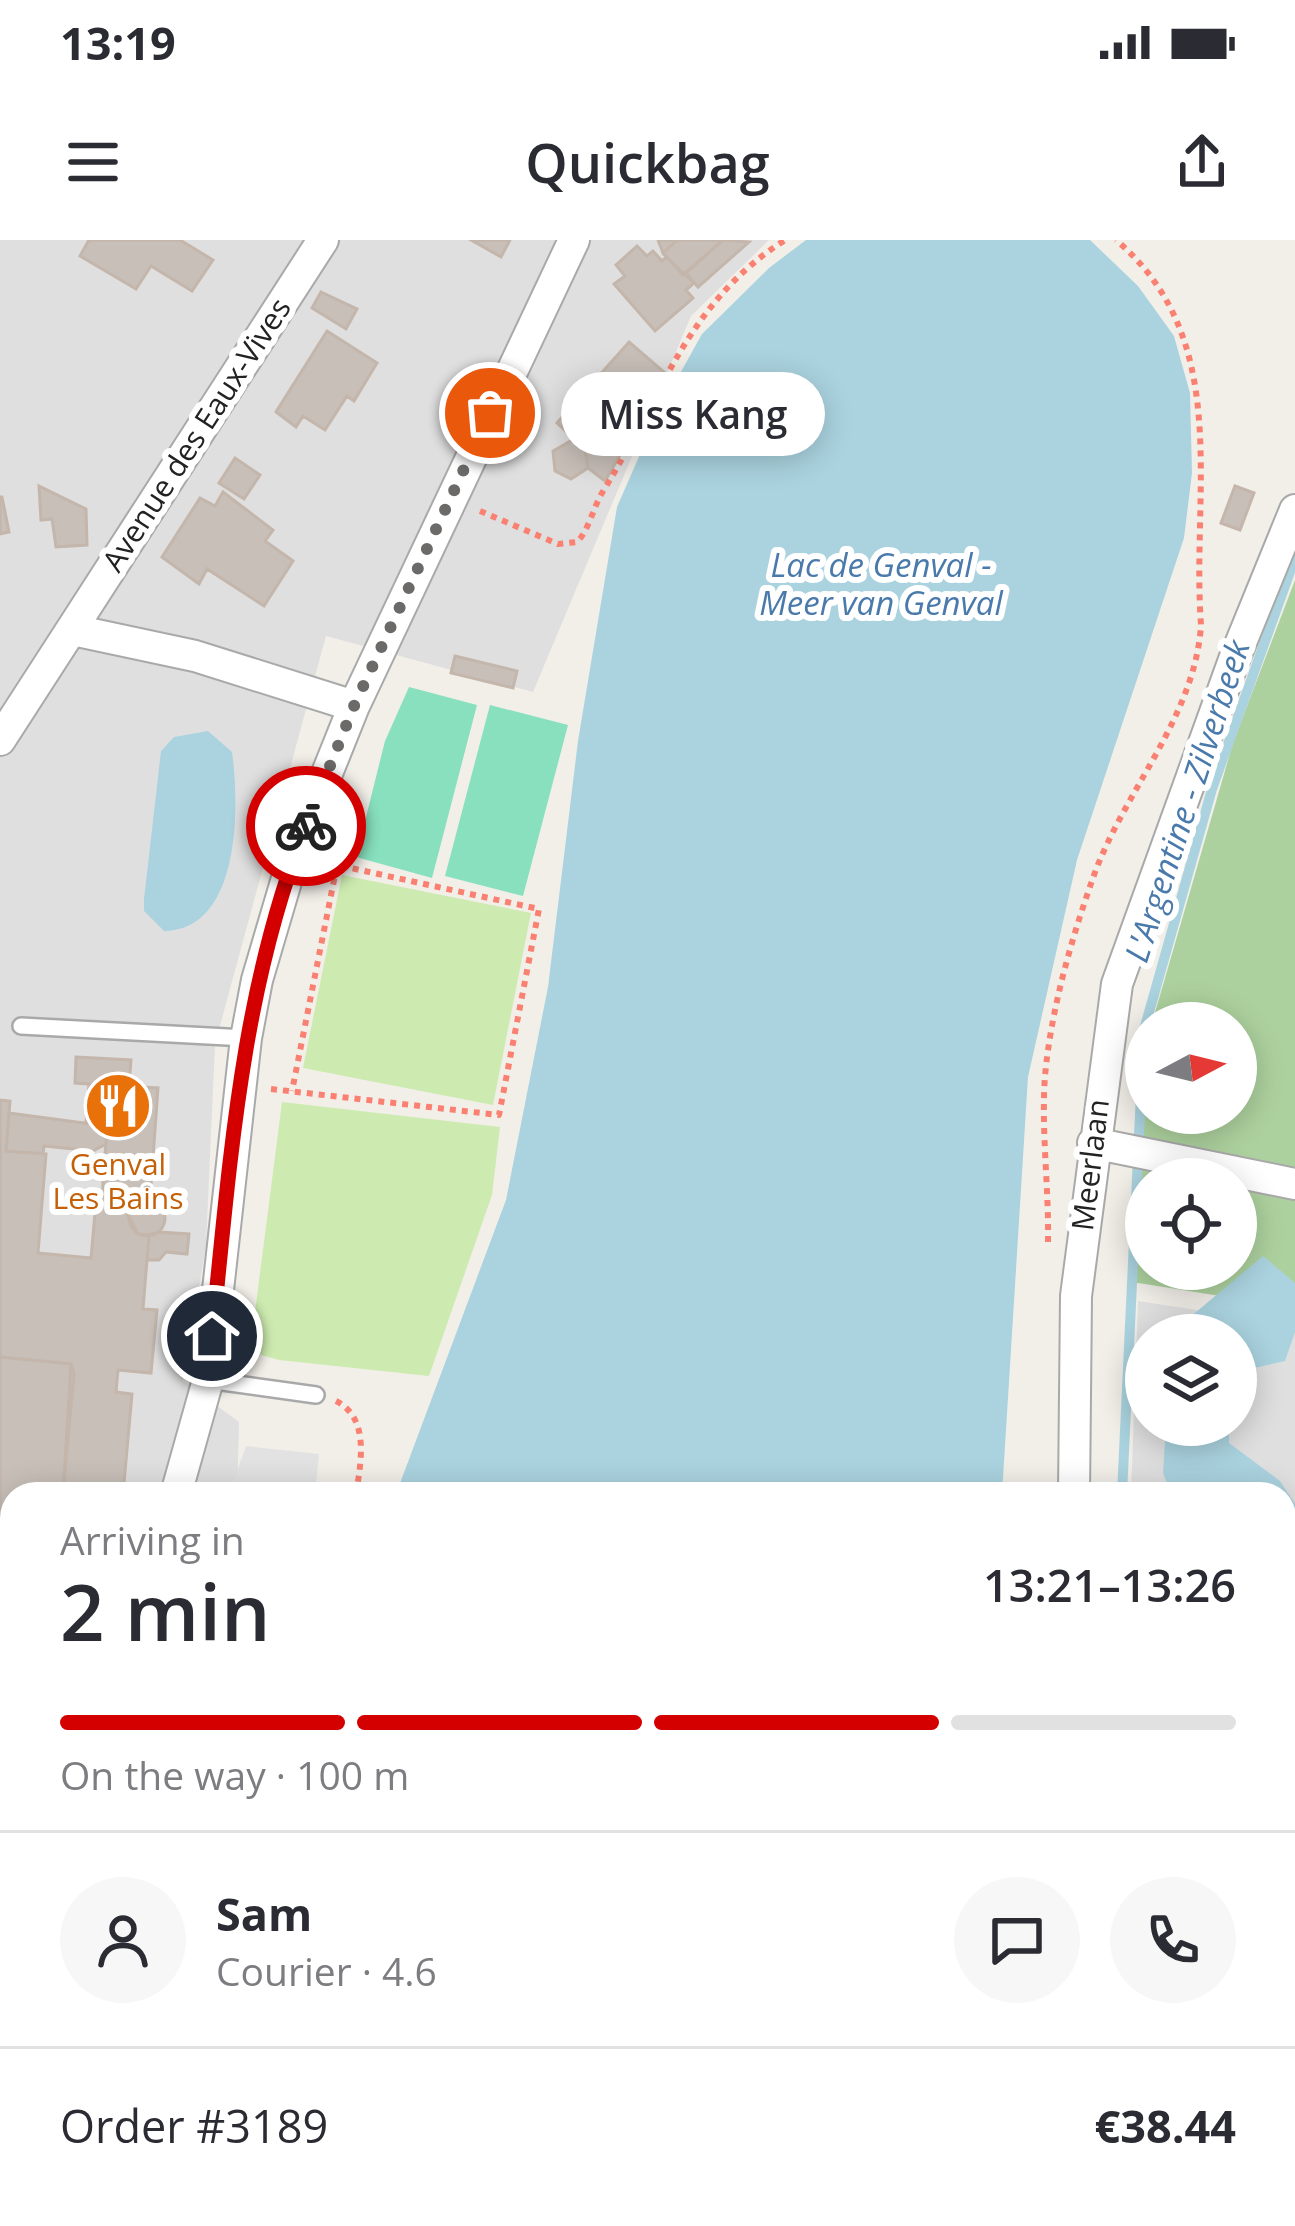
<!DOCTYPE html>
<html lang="en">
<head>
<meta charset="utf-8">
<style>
  :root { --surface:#fff; --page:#f7f7f7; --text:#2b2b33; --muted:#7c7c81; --line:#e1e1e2; --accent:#d40000 }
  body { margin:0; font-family:"Open Sans",sans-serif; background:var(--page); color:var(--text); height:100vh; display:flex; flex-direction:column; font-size:45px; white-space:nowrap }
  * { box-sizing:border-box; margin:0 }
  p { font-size:39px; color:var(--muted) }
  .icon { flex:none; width:66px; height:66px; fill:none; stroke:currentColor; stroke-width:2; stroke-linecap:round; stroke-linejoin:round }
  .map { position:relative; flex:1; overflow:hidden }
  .drawer { position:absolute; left:0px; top:1242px; width:1296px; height:744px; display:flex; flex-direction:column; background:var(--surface); border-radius:36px 36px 0 0; box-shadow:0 6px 30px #0003 }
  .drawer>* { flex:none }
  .needle { width:78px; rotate:83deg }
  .tools { position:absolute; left:1125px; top:762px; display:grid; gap:24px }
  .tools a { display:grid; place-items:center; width:132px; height:132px; border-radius:50%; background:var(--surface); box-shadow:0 6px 30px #0003; font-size:60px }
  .pin { position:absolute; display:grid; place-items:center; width:102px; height:102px; color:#fff; margin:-51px; border:6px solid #fff; border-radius:50%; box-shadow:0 3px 12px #0007 }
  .courier { position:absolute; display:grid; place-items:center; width:120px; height:120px; margin:-60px; border:9px solid #d40000; border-radius:50%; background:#fff; color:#222; box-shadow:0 3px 15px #0007 }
  .bubble { position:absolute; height:84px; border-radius:42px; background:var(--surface); box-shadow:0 6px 30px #0003; font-size:39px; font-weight:600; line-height:84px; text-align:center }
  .summary em { font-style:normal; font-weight:600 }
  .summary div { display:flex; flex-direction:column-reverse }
  .summary { display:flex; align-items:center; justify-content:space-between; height:204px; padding:0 60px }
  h1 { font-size:78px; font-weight:600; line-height:90px }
  .bar { display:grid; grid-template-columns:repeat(4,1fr); gap:18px 12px; align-content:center; height:144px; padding:0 60px }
  .bar i { height:15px; border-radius:9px; background:var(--line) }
  .bar .selected { background:var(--accent) }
  .bar p { grid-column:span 4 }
  .line { display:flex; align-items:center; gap:30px; padding:0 60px; border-top:3px solid var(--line) }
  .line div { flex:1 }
  .round { display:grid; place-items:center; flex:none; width:126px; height:126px; border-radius:63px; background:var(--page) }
  .status { display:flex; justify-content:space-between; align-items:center; height:84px; padding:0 60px; background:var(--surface); direction:ltr }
  .status svg { height:33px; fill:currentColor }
  header { display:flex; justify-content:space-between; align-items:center; height:156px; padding:0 60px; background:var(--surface); font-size:54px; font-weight:600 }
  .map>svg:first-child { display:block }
</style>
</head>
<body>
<div class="status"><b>13:19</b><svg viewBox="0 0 49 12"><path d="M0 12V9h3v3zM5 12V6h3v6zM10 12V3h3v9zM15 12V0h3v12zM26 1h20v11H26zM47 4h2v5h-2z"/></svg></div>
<header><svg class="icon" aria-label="menu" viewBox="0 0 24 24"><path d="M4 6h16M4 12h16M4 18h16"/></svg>Quickbag<svg class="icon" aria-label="share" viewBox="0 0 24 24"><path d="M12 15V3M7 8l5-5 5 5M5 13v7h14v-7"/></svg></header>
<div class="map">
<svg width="1295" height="1986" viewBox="0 0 1295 1986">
  <rect width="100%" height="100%" fill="#f2efe9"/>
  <!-- residential -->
  <path fill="#e0dfdf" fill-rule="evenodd" d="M0,0H769L691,76L533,452L326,396L215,804L206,1006L183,1141L239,1182L237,1254H12V1974H197L196,1986H0Z
    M1138,1061L1295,1085V1986H1174L1172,1974H1284V1254H1131ZM1146,1095H1236V1185H1146Z"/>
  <!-- grass -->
  <path fill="#cdebb0" d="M342,635L531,673L493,865L303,828Z
    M282,862L500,887L492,955L429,1136L279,1120L261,1115L251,1103Z"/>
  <!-- forest -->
  <path fill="#add19e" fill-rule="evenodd" d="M1295,340V1068L1132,1042L1140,827L1146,805V873H1236V783H1152L1233,503ZM1146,939H1236V1029H1146Z"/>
  <!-- pitch -->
  <path fill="#88e0be" d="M409,447L477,465L432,638L356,617L385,501Z
    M490,465L568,485L523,656L445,636Z"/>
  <!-- parking -->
  <path fill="#e2e2e2" d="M246,1206L319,1214L315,1254H229Z"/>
  <!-- water -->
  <path fill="#aad3df" d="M806,0H1090L1138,46L1174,96L1190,153L1192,233L1184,298L1077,620L1028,837L1002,1254H396L506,960L548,747L578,501L617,267L658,173L702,94L769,28Z
    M208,491L232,512C240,569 240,690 164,691L144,671V659L161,511L174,497Z
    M1263,1016L1295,1043V1092L1285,1121L1236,1132V1095H1180L1183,1083Z
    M1166,1185H1229V1203L1280,1241L1295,1264V1481L1284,1488V1254H1171L1163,1233Z
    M324,1974H1031L1030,1986H322Z"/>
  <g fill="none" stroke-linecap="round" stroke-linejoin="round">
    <!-- stream -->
    <path stroke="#aad3df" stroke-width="10" d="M1122,1254L1144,790L1212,549L1295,318
      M1162,1974L1163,1986"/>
  </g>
  <!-- building -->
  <path fill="#c7bfb8" stroke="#c4b6ab" stroke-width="3" d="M89,0H180L213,20L192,51L151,26L136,49L80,16Z
    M471,0H510L501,17Z
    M658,0H677L663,13Z
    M677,0H723L683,35L663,13Z
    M723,0L749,2L698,47L686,33Z
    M637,6L647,16L653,11L662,21L666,17L694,43L686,50L693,58L655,91L614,44L625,36L616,25Z
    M321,52L357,69L346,89L312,68Z
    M327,91L377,123L354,161L347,156L325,190L303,176L296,187L276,172Z
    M629,102L664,132L585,208L588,228L571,239L555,231L553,211L574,199L557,183Z
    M627,169L639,182L605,241L588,228L585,208Z
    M235,218L260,235L244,259L219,243Z
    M39,246L86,269L87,305L56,307L52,279L41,280Z
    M1235,246L1254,253L1240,290L1221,283Z
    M223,252L273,290L265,301L293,321L264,366L207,329L199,344L162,317L200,258L215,266Z
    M2,257L9,292L0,294V257Z
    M455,416L517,431L513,448L451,433Z
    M76,817L131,820L129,847L75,843Z
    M89,844L158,848L150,959L139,962L128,975L138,994L149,995L143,1069L157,1070L151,1133L118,1130L116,1152L132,1154L123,1254H63L71,1124L0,1117V860L10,861L6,911L46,914L38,1013L91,1018L95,973L83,972L85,956L102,957L107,886L86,883Z
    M9,873L107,886L106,904L93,911L44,906L43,914L6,911Z
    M129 978a18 18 0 1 1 36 0a18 18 0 1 1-36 0Z
    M159,992L189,994L187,1014L166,1012L159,1020H147L149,995Z
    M0,1117L71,1124L74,1134L63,1254H12V1303L0,1302Z
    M12,1329V1501L0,1523V1347Z
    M1069,1974H1087L1089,1986H1064Z"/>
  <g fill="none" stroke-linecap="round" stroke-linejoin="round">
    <!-- service casing -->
    <g stroke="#a9a9a9" stroke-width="20">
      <path id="service" d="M21,786L246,798
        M208,1140L316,1155"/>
    </g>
    <!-- minor casing -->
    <g stroke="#a9a9a9" stroke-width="34">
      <path id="minor" d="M73,390L195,416L354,466
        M0,500L323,0
        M1093,903L1295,944
        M176,1254L208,1140L246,798L257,740L293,618L354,466L574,0
        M1074,1254L1076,1056L1117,744L1235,417L1295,270
        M0,1642L12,1621
        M1111,1974L1112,1986"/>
    </g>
    <!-- path -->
    <path stroke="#fa8072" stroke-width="6" stroke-dasharray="6 6" stroke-linecap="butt" d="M480,271L558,304L577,302C589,290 593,268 602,253C661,158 686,63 785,0
      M271,849L499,875L539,669L337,625L292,851
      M1048,1002C1049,947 1041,890 1045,836C1051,770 1071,700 1093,638C1123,552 1195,478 1201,385C1191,250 1234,100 1116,0
      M336,1161C370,1178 361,1222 356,1254
      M298,1986L301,1974"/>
    <!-- service -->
    <use href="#service" stroke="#fff" stroke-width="15"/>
    <!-- minor -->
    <use href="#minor" stroke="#fff" stroke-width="30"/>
  </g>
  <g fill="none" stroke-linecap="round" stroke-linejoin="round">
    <!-- done -->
    <path stroke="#6b6a68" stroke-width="12" stroke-dasharray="0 21.6" d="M306,586L354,466L490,173"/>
    <!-- route -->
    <path stroke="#d40000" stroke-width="15" d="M212,1096C230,923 241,750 306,586"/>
  </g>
  <!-- icons -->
  <defs>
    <g id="restaurant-disc" transform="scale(3.45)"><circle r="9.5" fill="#e8710a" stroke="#fff"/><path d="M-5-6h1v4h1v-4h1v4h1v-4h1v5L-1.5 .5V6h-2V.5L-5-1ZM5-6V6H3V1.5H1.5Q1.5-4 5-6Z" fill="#fff"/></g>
  </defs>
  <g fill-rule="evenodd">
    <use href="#restaurant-disc" x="118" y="866"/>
  </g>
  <g text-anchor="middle" stroke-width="12" stroke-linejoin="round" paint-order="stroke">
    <!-- street labels -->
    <g font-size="30" fill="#222" stroke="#fff">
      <text transform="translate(197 195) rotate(-57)" y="10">Avenue des Eaux-Vives</text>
      <text transform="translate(1091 925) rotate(-83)" y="10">Meerlaan</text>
    </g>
    <!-- food labels -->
    <g font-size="30" fill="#c56008" stroke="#fff">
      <text x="118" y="935">Genval<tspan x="118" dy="34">Les Bains</tspan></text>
    </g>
    <!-- water labels -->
    <g font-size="33" font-style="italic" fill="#4a7aab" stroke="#fff">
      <text x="881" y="337">Lac de Genval -<tspan x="881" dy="38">Meer van Genval</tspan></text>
      <text transform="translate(1187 561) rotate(-72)" y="12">L'Argentine - Zilverbeek</text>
    </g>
  </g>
</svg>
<div class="tools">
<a><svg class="needle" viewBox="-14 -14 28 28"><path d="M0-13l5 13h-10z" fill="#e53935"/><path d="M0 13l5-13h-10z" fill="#7c7c81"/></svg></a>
<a><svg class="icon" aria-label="locate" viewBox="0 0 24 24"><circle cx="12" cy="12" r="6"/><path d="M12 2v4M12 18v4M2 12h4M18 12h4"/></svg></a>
<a><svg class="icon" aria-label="layers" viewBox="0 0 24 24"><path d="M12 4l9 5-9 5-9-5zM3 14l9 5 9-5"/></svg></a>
</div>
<div class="pin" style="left:490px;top:173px;background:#ea580c"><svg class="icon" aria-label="bag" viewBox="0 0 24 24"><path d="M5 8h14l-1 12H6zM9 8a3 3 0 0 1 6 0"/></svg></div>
<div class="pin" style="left:212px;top:1096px;background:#1f2937"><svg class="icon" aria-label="home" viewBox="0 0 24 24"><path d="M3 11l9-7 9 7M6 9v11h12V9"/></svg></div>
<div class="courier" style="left:306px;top:586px"><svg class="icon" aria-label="bike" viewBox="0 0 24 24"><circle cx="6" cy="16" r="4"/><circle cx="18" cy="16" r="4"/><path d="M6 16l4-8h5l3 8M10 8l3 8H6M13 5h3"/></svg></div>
<div class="bubble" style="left:561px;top:132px;width:264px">Miss Kang</div>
<section class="drawer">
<div class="summary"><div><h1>2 min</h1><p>Arriving in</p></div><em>13:21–13:26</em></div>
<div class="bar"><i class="selected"></i><i class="selected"></i><i class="selected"></i><i></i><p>On the way · 100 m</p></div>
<div class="line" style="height:216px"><a class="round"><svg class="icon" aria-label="person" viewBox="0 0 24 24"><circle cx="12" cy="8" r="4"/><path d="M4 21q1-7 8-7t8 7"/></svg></a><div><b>Sam</b><p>Courier · 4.6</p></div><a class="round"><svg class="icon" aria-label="chat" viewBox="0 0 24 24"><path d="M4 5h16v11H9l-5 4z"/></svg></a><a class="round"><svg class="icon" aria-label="phone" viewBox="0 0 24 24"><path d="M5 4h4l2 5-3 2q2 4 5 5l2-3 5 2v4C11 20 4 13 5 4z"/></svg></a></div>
<div class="line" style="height:156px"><div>Order #3189</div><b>€38.44</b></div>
</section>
</div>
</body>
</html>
